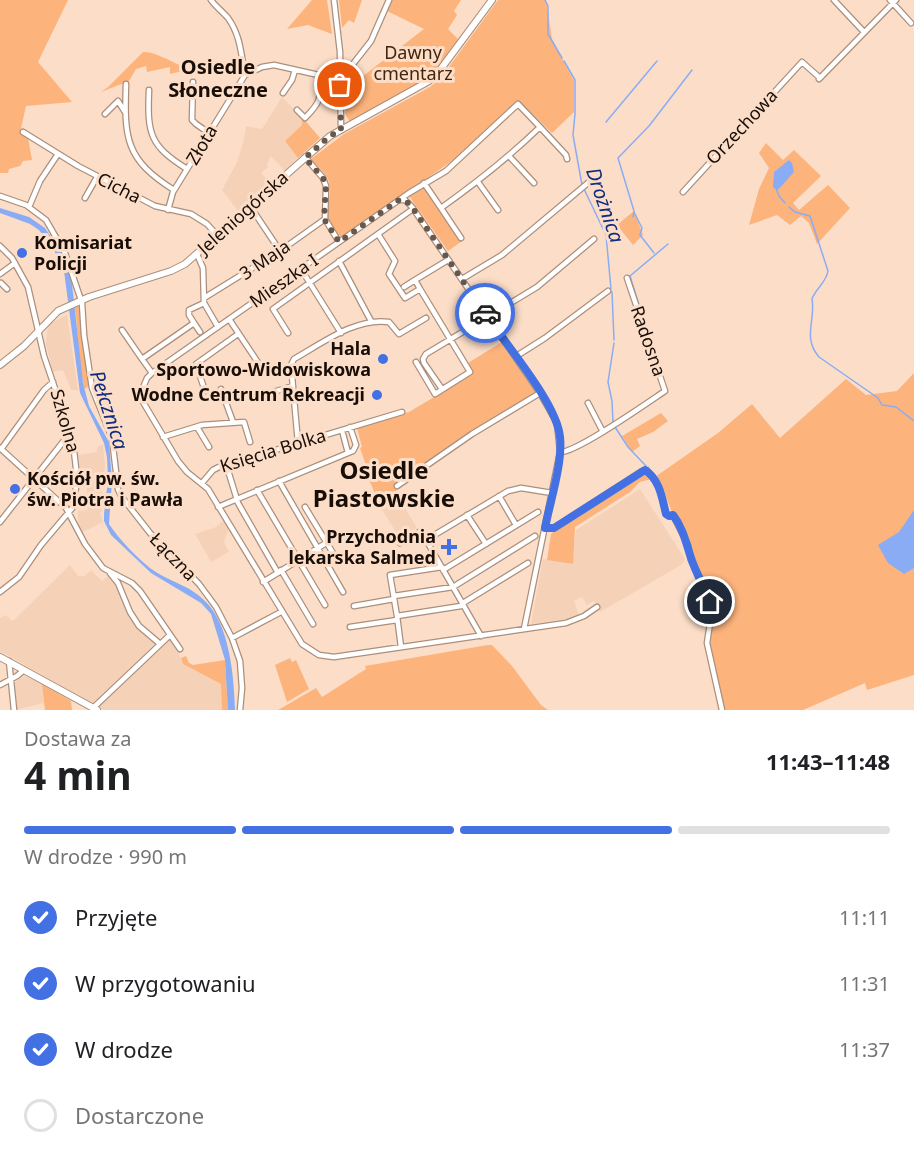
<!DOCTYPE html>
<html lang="pl">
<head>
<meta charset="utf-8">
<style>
  :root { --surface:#fff; --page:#f2f2f2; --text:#202124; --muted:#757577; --line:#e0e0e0; --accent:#4371e3 }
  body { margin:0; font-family:"Noto Sans",sans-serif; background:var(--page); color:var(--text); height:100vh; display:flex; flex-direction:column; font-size:22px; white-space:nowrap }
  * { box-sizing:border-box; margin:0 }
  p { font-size:20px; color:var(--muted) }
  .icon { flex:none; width:33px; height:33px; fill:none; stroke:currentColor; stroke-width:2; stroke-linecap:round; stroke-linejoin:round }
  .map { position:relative; height:710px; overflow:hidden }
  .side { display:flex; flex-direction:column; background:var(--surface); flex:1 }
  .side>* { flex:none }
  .pin { position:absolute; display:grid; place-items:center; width:51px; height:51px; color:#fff; margin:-26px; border:3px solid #fff; border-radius:50%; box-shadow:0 2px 6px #0007 }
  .courier { position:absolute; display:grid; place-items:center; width:60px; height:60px; margin:-30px; border:4px solid #4371e3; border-radius:50%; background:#fff; color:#222; box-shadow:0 2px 8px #0007 }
  .head em { font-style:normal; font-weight:700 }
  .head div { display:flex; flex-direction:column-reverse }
  .head { display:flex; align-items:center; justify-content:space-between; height:102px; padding:0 24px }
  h1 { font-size:39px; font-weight:700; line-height:45px }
  .bar { display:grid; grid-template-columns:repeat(4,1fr); gap:9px 6px; align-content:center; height:72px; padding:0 24px }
  .bar i { height:8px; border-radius:4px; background:var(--line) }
  .bar .selected { background:var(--accent) }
  .bar p { grid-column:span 4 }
  ol { padding:0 24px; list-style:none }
  li { display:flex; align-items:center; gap:18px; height:66px }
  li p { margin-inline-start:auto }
  li .icon { padding:6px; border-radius:50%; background:var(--accent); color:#fff; stroke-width:4 }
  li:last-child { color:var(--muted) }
  li i { width:33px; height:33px; border:3px solid var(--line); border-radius:50% }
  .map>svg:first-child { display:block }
</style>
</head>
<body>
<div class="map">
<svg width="914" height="710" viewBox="0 0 914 710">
  <rect width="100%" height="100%" fill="#fcdec8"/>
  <!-- built -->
  <path fill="#f5d1b7" d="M282,97L302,117V125L285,141L298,158L285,171L271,156L267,164L268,167L261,173L270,182L238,211L222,190L237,162L244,139L246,126L262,129Z
    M67,315L78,390H71L64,372L62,370L53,372L46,345L47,331L50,323Z
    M103,444L105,467L102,492V512L100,513L103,522L81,533L78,526V511L87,510V480L82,481L78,455L97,452V447Z
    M640,489L685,559L681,565L600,612L594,601L587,605L582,597L574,601L579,615L573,618L531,624L543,559L572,564L576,530Z
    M399,498L417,528L399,537L381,508Z
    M224,520L229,528L224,542L229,552L211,562L195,534L216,527Z
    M70,565L78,576H85L91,570L102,581L108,576L112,579L136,628L156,643L93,704L0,651V618L6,615L12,621L14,620Z
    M169,638L177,649L183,664L221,684L222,710H104L97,707Z
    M25,676L42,684L44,703L15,710L12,683Z"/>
  <!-- green -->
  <path fill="#fcb37c" d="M0,0H68L38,62L72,102L26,106L20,133L28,138L32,160L23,161L20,166L9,169L8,173H0Z
    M312,0H327L332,34L308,25L287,29Z
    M339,0H362L354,23L349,20L342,28Z
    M391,0H461L454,11L457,15L448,29L459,40L427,79L350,122L345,114L344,76L347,75L354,66L363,76L424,29L387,11Z
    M498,0H546L552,39L574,81V112L552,133L519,101L465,152L344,236H339C315,212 335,204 329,182C327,174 317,166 311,159L344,134L430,87L440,79Z
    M143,52C156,51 176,65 190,69L170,74V67L147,72L146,66L136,69L129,81L101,92L108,87Z
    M302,117L320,138L298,158L285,141L302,125Z
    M766,143L783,160L794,150L821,176L793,203L799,210L828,185L850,208L817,244L809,223L801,216L790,225L777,215L749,225L759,189L769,168L759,153Z
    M424,187L462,241L448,251L409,196Z
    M634,211L643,235L633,245L617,225Z
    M77,306L80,307L82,336L89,386L84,389L80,365L76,316L74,307Z
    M502,342L540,393L397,483L395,487L399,498L381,508L367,475L369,474L360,448L362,447L357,428L409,412L473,374L468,363Z
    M914,373V675L867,690L865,683L803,710H723L710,652L709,637L714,610L692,558L690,545L672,512L661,484L655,477L718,433L752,404L780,438L846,379L866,395L897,391Z
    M661,413L668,421L653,432L637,439L640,446L632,452L622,436Z
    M645,473L651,479L640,482L630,492L575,527L573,564L547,560L551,534L566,521L639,475Z
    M488,645H492L512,666L541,705L548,710H278L316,688L322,697L366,669L365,666Z
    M186,656L189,663L193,665L225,660L228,710H222L221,684L183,664L181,658Z
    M290,658L292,662L296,660L309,689L287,702L275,665Z
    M42,684L71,701L72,710H45Z"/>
  <!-- water -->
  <path fill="#8aacf5" d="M789,160L792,163L794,172L777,191L773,187L774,172Z
    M0,208L29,217L45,228L63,254L72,284L83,383L89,406L109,442L112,481L109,524C120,540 135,556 150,568C167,581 190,585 205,601C230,625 234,677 235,710H228L225,660L211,614L201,603L151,573L111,535L104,521V514L108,480L107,457L104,443L80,393L64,271L54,250L39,230L30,224L0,213Z
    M914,510V568L904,574L888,563L878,545L899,532Z"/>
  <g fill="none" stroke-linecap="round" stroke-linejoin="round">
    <!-- stream -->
    <path stroke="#8aacf5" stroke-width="1.5" d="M545,0L548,6V34L562,58
      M564,61L575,80V114L573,135L582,185
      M606,122L657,61
      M584,189L606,235L611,289
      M777,191L779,196L785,203
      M789,207L795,212L810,216L828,271C826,283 816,288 812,299C816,320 802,337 819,357L878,398L882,405L896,407L914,421
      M634,212L642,228L640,235L654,253
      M633,217L634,211L618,158L649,126L692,70
      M612,292L614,340
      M643,318L630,276L668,244
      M613,422L612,401L608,382L614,343
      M615,427L628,447L646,466
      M648,467L657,479
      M707,653L705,641L709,619"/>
    <!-- minor casing -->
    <g stroke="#ab8f7c" stroke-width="7">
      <path id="minor" d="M211,0C216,7 223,12 228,18C241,36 241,55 245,75
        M334,0L340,52L341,130
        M834,0L864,32
        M890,0L911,23
        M341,76L346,73L371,41L389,0
        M819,79L896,0
        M193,82L192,120L196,124L209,133
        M126,84C124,139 126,160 174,190
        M149,90C147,134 150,146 187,169
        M283,93L292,80L295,70
        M297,110L305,118C321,102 321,98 320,76
        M105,114L118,101L125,112
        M540,127L518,104L446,171L409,193L152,373L147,378L142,390L143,402L178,461L187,472L208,489L302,644L319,655L334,657L566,623L584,616L597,607
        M23,132L78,166L155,206L191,214L207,224L217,235
        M509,156L534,183
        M305,157L323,178L326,186L325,219L339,242
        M478,182L498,210
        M424,183L441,208C476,183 509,157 540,127L566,155L567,159
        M683,192L802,62L820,78
        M0,196L26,205L46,220L65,253L82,303L84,335L92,388L112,438L118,489L121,496L150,533L199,584L216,607L232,638L240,661L242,688L240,710
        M85,198L97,177
        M399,200H405L412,207L540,393L557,423L560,452L524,629
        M250,206L280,251
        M29,207L40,181L58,154
        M441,208L461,238
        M168,210L173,192L245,75L262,67L274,65L341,80
        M378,234L395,261L389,274L405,298L420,289L415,280L448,260
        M0,246L12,258L28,287L44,356L73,442L77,477L74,506L41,545L19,577L0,592
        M197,254L203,268L204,303L218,327
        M339,261L371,321
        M301,269L341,333
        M0,274L15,263
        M462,279L502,255L595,177
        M1,283L7,289
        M404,287L415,280
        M204,298L280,251L325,219
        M229,319L265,373
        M194,323L200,332
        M122,330L142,359
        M288,333L273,309L410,211
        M515,357L545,338L608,291
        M416,362L435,394L470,372L420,289
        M152,373L142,359L194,323L189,315V310L204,303
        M221,389L233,422
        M442,389L424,363L423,359L426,354L537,287L594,239
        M205,391L196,364L238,334
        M260,396L293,386
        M588,403L603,432
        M197,427L209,447
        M343,434L348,453L353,451L356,445L350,427
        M163,437L202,425L244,422L250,442
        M298,443L291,365L294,359C321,344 356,317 389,322L399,334L426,318
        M0,448L66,508L85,544L103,568L132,583L140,591L180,649
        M2,448L44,390L53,382
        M560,452C576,453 647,403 665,391L627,278
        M226,464L238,503L278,573
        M279,481L343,592
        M202,483L213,470L219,467L402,412
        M397,486L472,434L540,393
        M257,490L325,605
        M499,496L516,525
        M218,507L348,453
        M305,507L339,563
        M467,515L486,544
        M0,522L70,433
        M545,528H554L642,471L645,470C660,479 662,498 666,514L669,516L673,515L688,545L691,560L703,584L712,610L707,643L722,710
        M426,540L508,491L521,488L552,493
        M400,543L421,531L481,636
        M281,570L313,624
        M443,570L538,512
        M110,573L118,583L130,612L139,626L159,643
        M263,582L326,543
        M394,596L453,587L535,536
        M354,606L394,599
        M397,616L390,575L442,567
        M350,627L397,620
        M232,638L281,612
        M401,647L397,616L461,606L463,603L528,563
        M9,661L14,710
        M0,685L17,676L24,670
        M93,708L170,635"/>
    </g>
    <!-- major casing -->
    <g stroke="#ab8f7c" stroke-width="8">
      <path id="major" d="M0,365L24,346L58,311L89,297L171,271L185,264L330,136L429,81L440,70L492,0
        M0,657L97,710"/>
    </g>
    <!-- minor -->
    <use href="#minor" stroke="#fff" stroke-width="4.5"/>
    <!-- major -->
    <use href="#major" stroke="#fff" stroke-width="6"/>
  </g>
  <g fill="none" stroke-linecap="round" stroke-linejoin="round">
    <!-- done -->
    <path stroke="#68574b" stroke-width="6" stroke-dasharray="0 10.8" d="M340,85L341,130L330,136L305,158L323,178L326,186L324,219L339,242L399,200H405L412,207L485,313"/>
    <!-- route -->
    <path stroke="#4371e3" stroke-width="8" d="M485,313C505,344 557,403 560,437C563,462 550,502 545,528H554L645,470C660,480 662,498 666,514L669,516L673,515C683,528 686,543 691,558C696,573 704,587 710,602"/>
  </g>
  <!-- markers -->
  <g fill="#4371e3" stroke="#fcdec8" stroke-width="2">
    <circle cx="22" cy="253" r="6"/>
    <circle cx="383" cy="359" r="6"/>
    <circle cx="377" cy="395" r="6"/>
    <circle cx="15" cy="489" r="6"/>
    <path d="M446 538h6v6h6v6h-6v6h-6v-6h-6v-6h6z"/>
  </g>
  <g text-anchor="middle" stroke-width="6" stroke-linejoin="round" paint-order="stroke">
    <!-- park labels -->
    <g font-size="18" fill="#42250d" stroke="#fcdec8">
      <text x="413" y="59">Dawny<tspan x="413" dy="21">cmentarz</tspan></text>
    </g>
    <!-- street labels -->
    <g font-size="18" fill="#180e07" stroke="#fcdec8">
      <text transform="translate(742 127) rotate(-47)" y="6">Orzechowa</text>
      <text transform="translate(202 145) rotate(-59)" y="6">Złota</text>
      <text transform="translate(119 188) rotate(27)" y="6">Cicha</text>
      <text transform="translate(243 213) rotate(-42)" y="6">Jeleniogórska</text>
      <text transform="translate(265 260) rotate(-34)" y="6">3 Maja</text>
      <text transform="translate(284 281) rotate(-35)" y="6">Mieszka I</text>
      <text transform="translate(648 341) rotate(71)" y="6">Radosna</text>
      <text transform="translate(65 421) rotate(74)" y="6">Szkolna</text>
      <text transform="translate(273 451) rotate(-17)" y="6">Księcia Bolka</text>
      <text transform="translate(173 557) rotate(46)" y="6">Łączna</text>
    </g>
    <!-- poi labels -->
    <g font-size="18" font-weight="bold" fill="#180e07" stroke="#fcdec8" text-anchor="end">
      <text x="34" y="249" text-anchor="start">Komisariat<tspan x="34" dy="21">Policji</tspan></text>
      <text x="371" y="355">Hala<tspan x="371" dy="21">Sportowo-Widowiskowa</tspan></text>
      <text x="365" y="401">Wodne Centrum Rekreacji</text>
      <text x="27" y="485" text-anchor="start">Kościół pw. św.<tspan x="27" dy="21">św. Piotra i Pawła</tspan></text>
      <text x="436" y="543">Przychodnia<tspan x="436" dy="21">lekarska Salmed</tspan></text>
    </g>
    <!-- neighbourhood labels -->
    <g font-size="20" font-weight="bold" fill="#180e07" stroke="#fcdec8">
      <text x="218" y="74">Osiedle<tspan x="218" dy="23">Słoneczne</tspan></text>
    </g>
    <!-- water labels -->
    <g font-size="20" font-style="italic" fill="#0f2c7d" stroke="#fcdec8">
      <text transform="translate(605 205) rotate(71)" y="7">Drożnica</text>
      <text transform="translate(109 410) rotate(72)" y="7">Pełcznica</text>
    </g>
    <!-- district labels -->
    <g font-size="24" font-weight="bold" fill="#180e07" stroke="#fcdec8">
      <text x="384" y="479">Osiedle<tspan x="384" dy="28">Piastowskie</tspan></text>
    </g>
  </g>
</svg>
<div class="pin" style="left:340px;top:85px;background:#ea580c"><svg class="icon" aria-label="bag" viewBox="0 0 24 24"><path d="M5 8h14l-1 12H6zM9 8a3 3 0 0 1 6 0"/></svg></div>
<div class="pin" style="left:710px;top:602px;background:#1f2937"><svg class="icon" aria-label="home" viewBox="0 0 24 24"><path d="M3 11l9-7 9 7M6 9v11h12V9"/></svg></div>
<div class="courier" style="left:485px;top:313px"><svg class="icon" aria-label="car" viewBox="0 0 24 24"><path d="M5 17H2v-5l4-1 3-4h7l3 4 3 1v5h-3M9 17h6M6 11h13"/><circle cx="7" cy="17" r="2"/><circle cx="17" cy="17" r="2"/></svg></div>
</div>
<section class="side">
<div class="head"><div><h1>4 min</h1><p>Dostawa za</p></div><em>11:43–11:48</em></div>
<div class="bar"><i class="selected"></i><i class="selected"></i><i class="selected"></i><i></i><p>W drodze · 990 m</p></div>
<ol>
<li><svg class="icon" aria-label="check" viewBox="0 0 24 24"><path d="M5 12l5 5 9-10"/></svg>Przyjęte<p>11:11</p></li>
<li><svg class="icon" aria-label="check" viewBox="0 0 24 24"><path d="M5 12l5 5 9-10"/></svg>W przygotowaniu<p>11:31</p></li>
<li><svg class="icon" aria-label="check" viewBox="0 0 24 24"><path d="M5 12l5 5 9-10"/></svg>W drodze<p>11:37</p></li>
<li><i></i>Dostarczone</li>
</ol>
</section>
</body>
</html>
